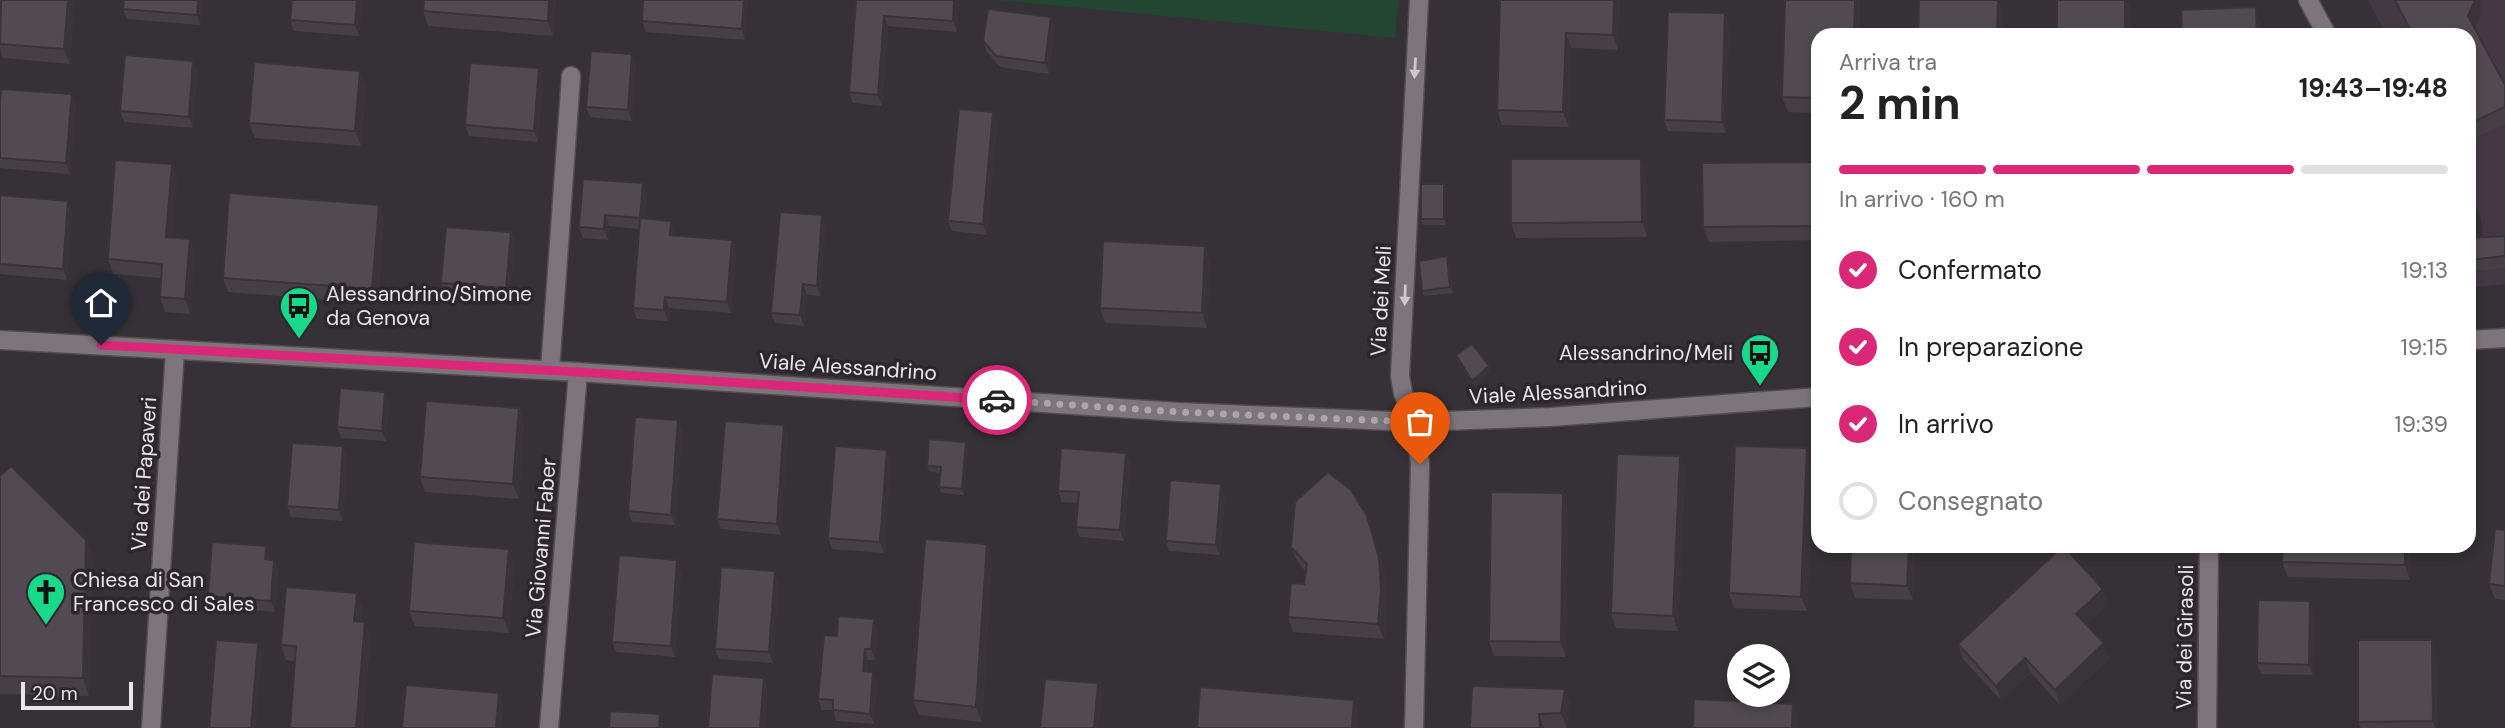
<!DOCTYPE html>
<html lang="it">
<head>
<meta charset="utf-8">
<style>
  :root { --surface:#fff; --page:#f2f2f2; --text:#222; --muted:#767676; --line:#e0e0e0; --accent:#db2777 }
  body { margin:0; font-family:"DM Sans",sans-serif; background:var(--page); color:var(--text); height:100vh; display:flex; flex-direction:column; font-size:26px; white-space:nowrap }
  * { box-sizing:border-box; margin:0 }
  p { font-size:23px; color:var(--muted) }
  .icon { flex:none; width:38px; height:38px; fill:none; stroke:currentColor; stroke-width:2; stroke-linecap:round; stroke-linejoin:round }
  .map { position:relative; flex:1; overflow:hidden }
  .details { position:absolute; left:1811px; top:28px; width:665px; height:525px; display:flex; flex-direction:column; background:var(--surface); border-radius:21px; box-shadow:0 4px 10px #0003 }
  .details>* { flex:none }
  .tools { position:absolute; left:1727px; top:644px; display:grid; gap:14px }
  .tools a { display:grid; place-items:center; width:63px; height:63px; border-radius:50%; background:var(--surface); box-shadow:0 4px 10px #0003; font-size:35px }
  .scale { position:absolute; left:21px; bottom:18px; width:112px; box-sizing:border-box; padding-left:7px; border:4px solid #e9e5e9; border-top:0; font-size:19px; line-height:24px; white-space:nowrap; color:#e9e5e9; -webkit-text-stroke:5px #2c272c; paint-order:stroke }
  .pin { position:absolute; display:grid; place-items:center; width:60px; height:60px; color:#fff; margin:-72px -30px; border-radius:50% 50% 50% 0; rotate:-45deg; box-shadow:0 0 7px #0007 }
  .pin .icon { rotate:45deg }
  .courier { position:absolute; display:grid; place-items:center; width:70px; height:70px; margin:-35px; border:5px solid #db2777; border-radius:50%; background:#fff; color:#222; box-shadow:0 2px 9px #0007 }
  .overview em { font-style:normal; font-weight:700 }
  .overview div { display:flex; flex-direction:column-reverse }
  .overview { display:flex; align-items:center; justify-content:space-between; height:119px; padding:0 28px }
  h1 { font-size:46px; font-weight:700; line-height:52px }
  .bar { display:grid; grid-template-columns:repeat(4,1fr); gap:10px 7px; align-content:center; height:84px; padding:0 28px }
  .bar i { height:9px; border-radius:5px; background:var(--line) }
  .bar .selected { background:var(--accent) }
  .bar p { grid-column:span 4 }
  ol { padding:0 28px; list-style:none }
  li { display:flex; align-items:center; gap:21px; height:77px }
  li p { margin-inline-start:auto }
  li .icon { padding:7px; border-radius:50%; background:var(--accent); color:#fff; stroke-width:4 }
  li:last-child { color:var(--muted) }
  li i { width:38px; height:38px; border:4px solid var(--line); border-radius:50% }
  .map>svg:first-child { display:block }
</style>
</head>
<body>
<div class="map">
<svg width="2505" height="728" viewBox="0 0 2505 728">
  <rect width="100%" height="100%" fill="#363136"/>
  <!-- built -->
  <path fill="#423942" d="M2368,0H2505V284L2475,287L2473,271L2469,265V250L2484,248L2481,218L2469,194V35H2386Z"/>
  <!-- green -->
  <path fill="#234632" d="M997,0H1399L1395,38Z"/>
  <g fill="none" stroke-linecap="round" stroke-linejoin="round">
    <!-- street casing -->
    <g stroke="#534d53" stroke-width="21">
      <path id="street" d="M2308,0L2327,35
        M550,370L571,76
        M1415,422L1403,393L1400,376L1419,0
        M151,728L175,350
        M549,728L578,372
        M2207,728L2209,546"/>
    </g>
    <!-- secondary casing -->
    <g stroke="#534d53" stroke-width="21">
      <path id="secondary" d="M0,340L578,372L1179,412L1415,422L1551,417L1818,397
        M2469,340L2505,338
        M1414,728L1420,464L1415,422"/>
    </g>
    <!-- street -->
    <use href="#street" stroke="#7c757c" stroke-width="18"/>
    <!-- secondary -->
    <use href="#secondary" stroke="#7c757c" stroke-width="18"/>
  </g>
  <!-- wall -->
  <path fill="#464046" d="M74,0L70,64L3,58L0,49V18Z
    M124,0H203L200,25L127,19L123,9Z
    M362,0L359,36L294,31L290,20Z
    M424,0H556L553,36L428,26L423,11Z
    M748,0L745,40L646,32L642,21Z
    M856,0H958L959,2L957,32L888,26L882,106L853,103L849,92Z
    M1500,0H1619L1620,3L1618,50L1571,48L1569,127L1502,125L1497,110Z
    M1785,0H1859L1860,4L1859,35H1818V113L1788,112L1782,97Z
    M2394,0H2480L2481,14L2475,28L2505,85V124L2469,141V35H2411Z
    M1725,13L1729,24L1726,133L1668,131L1664,120Z
    M1055,28L1049,74L1000,67L987,52L983,41Z
    M193,61L197,72L193,128L124,122L120,111Z
    M636,64L632,121L590,117L586,107Z
    M539,68L543,79L538,142L469,136L465,125Z
    M366,85L361,146L255,138L249,123Z
    M72,94L76,105L70,174L0,168V103Z
    M997,123L987,235L952,231L948,221Z
    M1641,159L1647,173V237L1516,238L1511,223Z
    M1818,162V240L1709,242L1703,227Z
    M172,164L177,179L172,238L195,254L190,314L165,312L160,297L161,278L113,274L108,259Z
    M1444,184L1446,190V225H1423L1421,219Z
    M647,194L645,219L675,232V236L732,240L736,251L731,313L669,308L668,321L637,319L633,308L639,229L609,226L608,240L583,238L579,227Z
    M0,195L68,201L72,212L67,280L0,274Z
    M379,205L384,219L378,304L228,292L223,278Z
    M822,215L826,226L820,296L807,295L804,326L775,323L771,313Z
    M511,232L515,243L510,299L445,294L441,283Z
    M2505,236V268L2473,271L2469,265V238Z
    M1210,261L1207,328L1105,323L1100,308Z
    M1449,262L1453,293L1424,296L1422,291Z
    M1456,355L1489,366L1491,372L1474,386L1458,361Z
    M385,392L389,403L386,441L341,438L337,427Z
    M519,408L524,423L519,499L425,492L420,477Z
    M678,420L682,431L675,525L632,522L628,511Z
    M784,425L788,436L781,535L721,529L717,519Z
    M343,446L347,457L343,521L291,517L287,506Z
    M968,447L964,495L941,493L939,487L940,473L929,471L927,466Z
    M887,450L891,460L884,553L832,549L828,538Z
    M1126,453L1130,464L1124,541L1080,537L1076,527L1078,503L1062,502L1058,491Z
    M1680,456L1685,471L1678,631L1616,628L1611,613Z
    M1813,463L1807,611L1734,608L1729,593Z
    M0,476L86,540L93,558L89,696L0,694Z
    M1221,484L1225,495L1220,555L1169,551L1166,541Z
    M1568,508L1566,657L1494,656L1489,641Z
    M2505,530V600L2495,599L2489,584Z
    M1372,531L1385,573L1387,605L1384,639L1293,632L1288,617L1304,584L1306,572L1297,561L1291,547Z
    M987,544L992,559L982,722L919,715L913,700Z
    M266,546L269,559L274,560L278,570L275,612L211,607L208,596Z
    M1915,546L1913,600L1855,598L1850,583Z
    M2283,546H2411L2410,580L2288,577L2282,562Z
    M509,549L514,564L509,633L415,626L409,611Z
    M681,571L675,657L616,652L612,642Z
    M779,582L773,663L719,659L715,649Z
    M357,593L362,608L361,622H365L370,637L363,728H290L295,661L286,660L281,645Z
    M2109,604L2086,624L2110,658L2060,705L2031,673L2001,700L1963,659L1958,644Z
    M2314,612L2313,675L2261,674L2257,663Z
    M878,630L875,660H868L867,672H873L877,683L874,724L836,721L833,710H822L818,699L837,636Z
    M2436,650L2437,728H2361L2358,722Z
    M1565,689L1570,704L1567,728H1470Z"/>
  <!-- shaded-wall -->
  <path fill="#393439" d="M68,0H74L70,64L64,49Z
    M198,0H203L200,25L197,15Z
    M357,0H362L359,36L355,25Z
    M549,0H556L553,36L548,21Z
    M744,0H748L745,40L742,29Z
    M954,0H958L959,2L957,32L953,21Z
    M1614,0H1619L1620,3L1618,50L1613,35Z
    M1855,0H1859L1860,4L1859,35H1854Z
    M1998,0L2004,13L2003,35H1997Z
    M2125,0H2128L2130,7V35H2125Z
    M2475,0H2480L2481,14L2474,31L2468,16Z
    M2256,7L2261,22V35H2257Z
    M1725,13L1729,24L1726,133L1722,122Z
    M884,16L888,26L882,106L878,95Z
    M1051,17L1055,28L1049,74L1045,63Z
    M1566,33L1571,48L1569,127L1563,112Z
    M632,54L636,64L632,121L628,110Z
    M193,61L197,72L193,128L189,117Z
    M539,68L543,79L538,142L534,131Z
    M360,71L366,85L361,146L355,131Z
    M72,94L76,105L70,174L66,163Z
    M993,112L997,123L987,235L983,224Z
    M1641,159L1647,173V237L1642,222Z
    M172,164L177,179L171,252L166,237Z
    M643,183L647,194L644,229L640,218Z
    M1444,184L1446,190V225L1444,219Z
    M68,201L72,212L67,280L63,269Z
    M379,205L384,219L378,304L372,289Z
    M605,215L609,226L608,240L604,229Z
    M822,215L826,226L820,296L817,286Z
    M671,221L675,232L674,246L670,235Z
    M511,232L515,243L510,299L506,288Z
    M190,239L195,254L190,314L185,299Z
    M732,240L736,251L731,313L727,302Z
    M1205,246L1210,261L1207,328L1202,313Z
    M1447,256L1449,262L1453,293L1450,287Z
    M803,284L807,295L804,326L800,315Z
    M665,297L669,308L668,321L664,310Z
    M1489,366L1491,372L1474,386L1472,381Z
    M385,392L389,403L386,441L382,431Z
    M519,408L524,423L519,499L513,484Z
    M678,420L682,431L675,525L671,515Z
    M784,425L788,436L781,535L777,524Z
    M966,442L968,447L964,495L962,489Z
    M343,446L347,457L343,521L339,510Z
    M1807,448L1813,463L1807,611L1801,597Z
    M887,450L891,460L884,553L880,542Z
    M1126,453L1130,464L1124,541L1120,530Z
    M1680,456L1685,471L1678,631L1673,616Z
    M1221,484L1225,495L1220,555L1216,545Z
    M1563,493L1568,508L1566,657L1561,642Z
    M1367,516L1385,573L1387,605L1384,639L1378,624Z
    M86,540L93,558L89,696L83,678Z
    M987,544L992,559L982,722L976,707Z
    M266,546L270,557L268,570L265,559Z
    M1909,546H1915L1913,600L1907,586Z
    M2405,546H2411L2410,580L2405,565Z
    M509,549L514,564L509,633L503,618Z
    M274,560L278,570L275,612L271,601Z
    M677,560L681,571L675,657L671,646Z
    M775,571L779,582L773,663L769,652Z
    M2103,589L2109,604L2082,629L2076,614Z
    M357,593L362,608L359,636L354,621Z
    M2310,601L2314,612L2313,675L2309,665Z
    M874,619L878,630L875,660L871,649Z
    M365,622L370,637L363,728H356Z
    M2432,640L2436,650L2437,728H2435L2433,721Z
    M258,643L262,654L256,728H251Z
    M2104,643L2110,658L2060,705L2055,690Z
    M865,649L868,660L867,682L863,671Z
    M2025,658L2031,673L2001,700L1996,686Z
    M873,672L877,683L874,724L870,714Z
    M764,678L768,689L765,728H760Z
    M1098,683L1102,694L1099,728H1094Z
    M1565,689L1570,704L1567,728L1561,713Z
    M499,693L504,707L502,728H496Z
    M1354,700L1359,714L1358,728H1352Z
    M1793,704L1798,719V728H1792Z
    M660,714L664,725L663,728H659Z
    M1539,714L1544,728H1540Z"/>
  <!-- building -->
  <path fill="#514b51" stroke="#393439" stroke-width="2" d="M1,0H68L64,49L0,44Z
    M124,0H198L197,15L123,9Z
    M292,0H357L355,25L290,20Z
    M424,0H549L548,21L423,11Z
    M643,0H744L742,29L642,21Z
    M856,0H954L953,21L884,16L878,95L849,92Z
    M1500,0H1614L1613,35L1566,33L1563,112L1497,110Z
    M1785,0H1855L1854,35H1818V98L1782,97Z
    M1919,0H1998L1997,35H1918Z
    M2057,0H2125V35H2057Z
    M2395,0H2475L2468,16L2505,85V107L2469,124V35H2413Z
    M2256,7L2257,35H2182L2181,10Z
    M988,9L1051,17L1045,63L996,56L983,41Z
    M1668,12L1725,13L1722,122L1664,120Z
    M591,51L632,54L628,110L586,107Z
    M125,55L193,61L189,117L120,111Z
    M254,62L360,71L355,131L249,123Z
    M470,63L539,68L534,131L465,125Z
    M1,89L72,94L66,163L0,158V103Z
    M959,109L993,112L983,224L948,221Z
    M1511,159H1641L1642,222L1511,223Z
    M115,160L172,164L166,237L190,239L185,299L160,297L162,264L108,259Z
    M1818,162V226L1703,227L1702,163Z
    M583,179L643,183L640,218L605,215L604,229L579,227Z
    M1421,184H1444V219H1421Z
    M229,193L379,205L372,289L223,278Z
    M0,195L68,201L63,269L0,264Z
    M780,212L822,215L817,286L803,284L800,315L771,313Z
    M640,218L671,221L670,235L732,240L727,302L665,297L664,310L633,308Z
    M446,227L511,232L506,288L441,283Z
    M2505,236V256L2469,260V238Z
    M1103,241L1205,246L1202,313L1100,308Z
    M1447,256L1450,287L1422,291L1419,261Z
    M1472,344L1489,366L1472,381L1456,355Z
    M340,388L385,392L382,431L337,427Z
    M426,401L519,408L513,484L420,477Z
    M635,417L678,420L671,515L628,511Z
    M725,421L784,425L777,524L717,519Z
    M929,439L966,442L962,489L939,487L941,467L927,466Z
    M292,443L343,446L339,510L287,506Z
    M835,446L887,450L880,542L828,538Z
    M1735,446L1807,448L1801,597L1729,593Z
    M1061,448L1126,453L1120,530L1076,527L1079,492L1058,491Z
    M1617,454L1680,456L1673,616L1611,613Z
    M11,466L86,540L83,678L0,676V476Z
    M1328,472L1351,490L1367,516L1379,558L1381,590L1378,624L1288,617L1291,583L1304,584L1307,564L1291,547L1295,502Z
    M1170,480L1221,484L1216,545L1166,541Z
    M1491,492L1563,493L1561,642L1489,641Z
    M2495,529L2505,530V586L2489,584Z
    M925,539L987,544L976,707L913,700Z
    M212,542L266,546L265,559L274,560L271,601L208,596Z
    M414,542L509,549L503,618L409,611Z
    M1851,546H1909L1907,586L1850,583Z
    M2063,546L2103,589L2076,614L2104,643L2055,690L2025,658L1996,686L1958,644Z
    M2283,546H2405V565L2282,562Z
    M619,555L677,560L671,646L612,642Z
    M721,567L775,571L769,652L715,649Z
    M286,587L357,593L354,621L365,622L356,728H290L296,646L281,645Z
    M2258,600L2310,601L2309,665L2257,663Z
    M838,616L874,619L871,649H865L863,671L873,672L870,714L833,710V700L818,699L824,635L837,636Z
    M216,640L258,643L251,728H209Z
    M2358,640H2432L2433,721L2358,722Z
    M712,674L764,678L760,728H708Z
    M1045,679L1098,683L1094,728H1040Z
    M406,685L499,693L496,728H402Z
    M1472,686L1565,689L1561,713L1539,714L1540,728H1470Z
    M1200,687L1354,700L1352,728H1197Z
    M1694,699L1793,704L1792,728H1693Z
    M610,711L660,714L659,728H609Z"/>
  <!-- one-way arrows -->
  <defs><path id="oneway-solid" d="M-6-.8H1V-3.2L6.5 0L1 3.2V.8H-6Z" transform="scale(1.75)"/></defs>
  <g fill="#cec9ce">
    <use href="#oneway-solid" transform="translate(1415 68) rotate(93)"/>
    <use href="#oneway-solid" transform="translate(1405 295) rotate(92)"/>
  </g>
  <g fill="none" stroke-linecap="round" stroke-linejoin="round">
    <!-- done -->
    <path stroke="#aaa6aa" stroke-width="7" stroke-dasharray="0 12.6" d="M997,400L1179,412L1415,422L1420,464"/>
    <!-- route -->
    <path stroke="#db2777" stroke-width="9" d="M101,345L578,372L997,400"/>
  </g>
  <!-- icons -->
  <defs>
    <g id="bus-pin" transform="scale(2.0125)"><path d="M0 17L-7.5 6A9.5 9.5 0 1 1 7.5 6Z" fill="#16d989" stroke="#2c272c"/><path d="M-5-6H5V4H4V6H2V4H-2V6H-4V4H-5ZM-3.5-4V0h7V-4ZM-3.5 1.2v1.5H-2V1.2ZM2 1.2v1.5H3.5V1.2Z" fill="#111"/></g>
    <g id="church-pin" transform="scale(2.0125)"><path d="M0 17L-7.5 6A9.5 9.5 0 1 1 7.5 6Z" fill="#16d989" stroke="#2c272c"/><path d="M-1.2-6h2.4v3.5h3.3v2.4h-3.3V6h-2.4V-.1h-3.3v-2.4h3.3Z" fill="#111"/></g>
  </defs>
  <g fill-rule="evenodd">
    <use href="#bus-pin" x="299" y="306"/>
    <use href="#bus-pin" x="1760" y="353"/>
    <use href="#church-pin" x="46" y="592"/>
  </g>
  <g text-anchor="middle" stroke-width="7" stroke-linejoin="round" paint-order="stroke">
    <!-- poi labels -->
    <g font-size="21" fill="#e9e5e9" stroke="#2c272c" text-anchor="start">
      <text x="326" y="301">Alessandrino/Simone<tspan x="326" dy="24">da Genova</tspan></text>
      <text x="1733" y="360" text-anchor="end">Alessandrino/Meli</text>
      <text x="73" y="587">Chiesa di San<tspan x="73" dy="24">Francesco di Sales</tspan></text>
    </g>
    <!-- street labels -->
    <g font-size="21" fill="#e9e5e9" stroke="#2c272c">
      <text transform="translate(1381 301) rotate(-87)" y="7">Via dei Meli</text>
      <text transform="translate(848 367) rotate(4)" y="7">Viale Alessandrino</text>
      <text transform="translate(1558 392) rotate(-3)" y="7">Viale Alessandrino</text>
      <text transform="translate(144 474) rotate(-86)" y="7">Via dei Papaveri</text>
      <text transform="translate(541 548) rotate(-85)" y="7">Via Giovanni Faber</text>
      <text transform="translate(2185 637) rotate(-89)" y="7">Via dei Girasoli</text>
    </g>
  </g>
</svg>
<div class="tools">
<a><svg class="icon" aria-label="layers" viewBox="0 0 24 24"><path d="M12 4l9 5-9 5-9-5zM3 14l9 5 9-5"/></svg></a>
</div>
<div class="scale">20 m</div>
<div class="pin" style="left:1420px;top:464px;background:#ea580c"><svg class="icon" aria-label="bag" viewBox="0 0 24 24"><path d="M5 8h14l-1 12H6zM9 8a3 3 0 0 1 6 0"/></svg></div>
<div class="pin" style="left:101px;top:345px;background:#1f2937"><svg class="icon" aria-label="home" viewBox="0 0 24 24"><path d="M3 11l9-7 9 7M6 9v11h12V9"/></svg></div>
<div class="courier" style="left:997px;top:400px"><svg class="icon" aria-label="car" viewBox="0 0 24 24"><path d="M5 17H2v-5l4-1 3-4h7l3 4 3 1v5h-3M9 17h6M6 11h13"/><circle cx="7" cy="17" r="2"/><circle cx="17" cy="17" r="2"/></svg></div>
<section class="details">
<div class="overview"><div><h1>2 min</h1><p>Arriva tra</p></div><em>19:43–19:48</em></div>
<div class="bar"><i class="selected"></i><i class="selected"></i><i class="selected"></i><i></i><p>In arrivo · 160 m</p></div>
<ol>
<li><svg class="icon" aria-label="check" viewBox="0 0 24 24"><path d="M5 12l5 5 9-10"/></svg>Confermato<p>19:13</p></li>
<li><svg class="icon" aria-label="check" viewBox="0 0 24 24"><path d="M5 12l5 5 9-10"/></svg>In preparazione<p>19:15</p></li>
<li><svg class="icon" aria-label="check" viewBox="0 0 24 24"><path d="M5 12l5 5 9-10"/></svg>In arrivo<p>19:39</p></li>
<li><i></i>Consegnato</li>
</ol>
</section>
</div>
</body>
</html>
